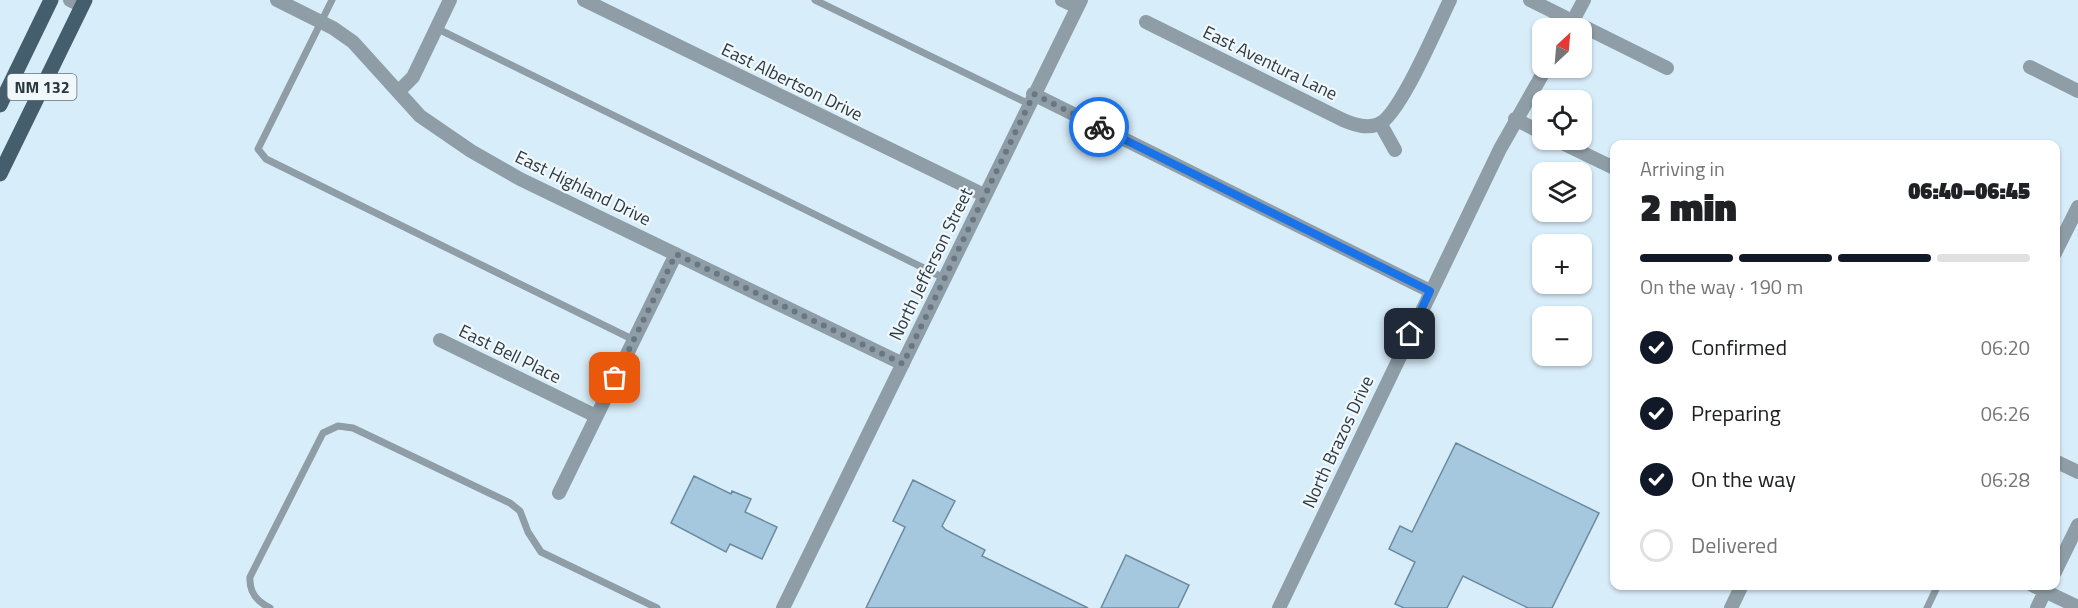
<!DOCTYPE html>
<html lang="en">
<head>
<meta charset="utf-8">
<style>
  :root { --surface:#fff; --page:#f6f6f6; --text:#202124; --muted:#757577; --line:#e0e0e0; --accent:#111827 }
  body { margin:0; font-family:"Titillium Web",sans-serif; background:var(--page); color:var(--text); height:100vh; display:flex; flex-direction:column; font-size:22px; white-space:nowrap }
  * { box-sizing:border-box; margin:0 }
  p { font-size:20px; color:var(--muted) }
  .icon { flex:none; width:33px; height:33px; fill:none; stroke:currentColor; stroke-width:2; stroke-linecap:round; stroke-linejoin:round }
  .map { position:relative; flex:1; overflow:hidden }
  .sheet { position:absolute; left:1610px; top:140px; width:450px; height:450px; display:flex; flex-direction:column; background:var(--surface); border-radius:12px; box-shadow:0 2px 4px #0004 }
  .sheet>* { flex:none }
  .needle { width:39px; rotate:26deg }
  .buttons { position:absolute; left:1532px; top:18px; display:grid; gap:12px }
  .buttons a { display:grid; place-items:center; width:60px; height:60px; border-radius:12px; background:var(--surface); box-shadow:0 2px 4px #0004; font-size:30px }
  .pin { position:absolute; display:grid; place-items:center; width:51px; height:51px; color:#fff; margin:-26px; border-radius:12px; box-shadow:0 3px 9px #0006 }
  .courier { position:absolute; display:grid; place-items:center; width:60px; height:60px; margin:-30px; border:4px solid #1a73e8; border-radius:50%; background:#fff; color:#222; box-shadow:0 2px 8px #0007 }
  .overview em { font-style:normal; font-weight:800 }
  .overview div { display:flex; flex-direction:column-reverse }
  .overview { display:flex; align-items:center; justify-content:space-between; height:102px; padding:0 30px }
  h1 { font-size:39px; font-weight:800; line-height:45px }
  .bar { display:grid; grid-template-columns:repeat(4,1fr); gap:9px 6px; align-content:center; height:72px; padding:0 30px }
  .bar i { height:8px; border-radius:4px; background:var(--line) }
  .bar .selected { background:var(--accent) }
  .bar p { grid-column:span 4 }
  ol { padding:0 30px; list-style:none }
  li { display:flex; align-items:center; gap:18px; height:66px }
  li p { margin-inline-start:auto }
  li .icon { padding:6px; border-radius:50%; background:var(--accent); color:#fff; stroke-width:4 }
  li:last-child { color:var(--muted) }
  li i { width:33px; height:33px; border:3px solid var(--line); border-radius:50% }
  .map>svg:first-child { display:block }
</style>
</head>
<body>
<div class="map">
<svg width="2078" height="608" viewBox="0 0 2078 608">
  <rect width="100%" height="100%" fill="#d8edfa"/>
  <!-- building -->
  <path fill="#a6c8de" stroke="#6a8a9e" stroke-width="1.5" d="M1456,443L1599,513L1552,608H1528L1463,576L1447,608H1404L1395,604L1415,562L1389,549L1400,526L1412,532Z
    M694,476L731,494L732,491L751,499L745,512L777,527L762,559L730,544L726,552L671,523Z
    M913,480L955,501L942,526L946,530L985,550L982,556L1088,608H866L905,527L893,521Z
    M1126,555L1189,585L1178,608H1101Z"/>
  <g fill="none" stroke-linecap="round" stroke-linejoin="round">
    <!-- lane -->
    <path stroke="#8f9da6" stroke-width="7" d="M332,0L258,149L266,159L634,340
      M815,0L1029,104
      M436,28L944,278
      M270,608C256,601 249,592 250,577L323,433L338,426L353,428L510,503L520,511L528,532L541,552L657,608
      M1927,608L1938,585"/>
    <!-- street -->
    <path stroke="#8f9da6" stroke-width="14" d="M70,0L82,6
      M277,0L333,28L353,42L420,116L471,151L520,179L903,364
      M584,0L984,195
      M1062,0L1077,7
      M1530,0L1667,68
      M1146,22L1343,120C1355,125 1367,129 1379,124C1400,115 1438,24 1450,0
      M1569,28L1584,0
      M2030,67L2078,91
      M399,91L413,77L450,0
      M1033,94L1430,291
      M1515,119L1542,133
      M1380,123L1395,150
      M1556,140L1614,168
      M2055,253L2078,207
      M440,340L596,416
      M2055,461L2078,472
      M559,493L676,254
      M2055,572L2078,525
      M2032,585L2078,607
      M783,608L1081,0
      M1279,608L1500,149L1546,68
      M1731,608L1742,585
      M2037,608L2048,585"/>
    <!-- primary -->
    <path stroke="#445e6e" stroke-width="15" d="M0,105L51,0
      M0,174L85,0"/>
  </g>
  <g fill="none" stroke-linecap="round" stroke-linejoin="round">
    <!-- done -->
    <path stroke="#687782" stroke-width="6" stroke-dasharray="0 10.8" d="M615,378L676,254L903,364L1034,94L1099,127"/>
    <!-- route -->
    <path stroke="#1a73e8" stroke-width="8" d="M1099,127L1430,291L1410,334"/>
  </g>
  <g text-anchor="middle" stroke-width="4.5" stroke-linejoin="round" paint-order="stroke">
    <!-- shield labels -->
    <rect fill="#f1f8fc" stroke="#667279" stroke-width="1.5" x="7.5" y="74" width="69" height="26" rx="4.5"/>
    <g font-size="16" font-weight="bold" fill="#2b3841">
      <text x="42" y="93">NM 132</text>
    </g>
    <!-- street labels -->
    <g font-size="18" fill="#2b3841" stroke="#f1f8fc">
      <text transform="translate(1270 63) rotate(26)" y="6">East Aventura Lane</text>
      <text transform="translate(792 82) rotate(26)" y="6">East Albertson Drive</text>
      <text transform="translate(583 188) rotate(26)" y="6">East Highland Drive</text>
      <text transform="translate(931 264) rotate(-64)" y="6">North Jefferson Street</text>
      <text transform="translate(510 354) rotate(26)" y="6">East Bell Place</text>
      <text transform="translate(1338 442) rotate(-65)" y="6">North Brazos Drive</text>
    </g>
  </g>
</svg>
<div class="buttons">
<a><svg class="needle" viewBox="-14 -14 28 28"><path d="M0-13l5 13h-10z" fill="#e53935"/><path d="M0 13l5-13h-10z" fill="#757577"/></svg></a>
<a><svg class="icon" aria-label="locate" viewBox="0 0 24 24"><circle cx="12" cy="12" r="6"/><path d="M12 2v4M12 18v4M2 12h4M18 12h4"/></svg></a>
<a><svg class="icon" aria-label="layers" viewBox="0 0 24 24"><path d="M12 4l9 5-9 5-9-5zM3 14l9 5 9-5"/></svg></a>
<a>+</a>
<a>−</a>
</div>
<div class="pin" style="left:615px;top:378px;background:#ea580c"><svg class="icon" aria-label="bag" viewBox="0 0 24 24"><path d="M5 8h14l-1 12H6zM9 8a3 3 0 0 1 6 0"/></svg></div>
<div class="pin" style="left:1410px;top:334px;background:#1f2937"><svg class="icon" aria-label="home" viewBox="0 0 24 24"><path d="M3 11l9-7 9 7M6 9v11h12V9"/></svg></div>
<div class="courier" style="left:1099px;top:127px"><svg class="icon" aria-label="bike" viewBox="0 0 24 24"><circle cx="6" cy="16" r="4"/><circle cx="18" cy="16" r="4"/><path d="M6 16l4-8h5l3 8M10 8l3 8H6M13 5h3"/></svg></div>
<section class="sheet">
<div class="overview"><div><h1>2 min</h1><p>Arriving in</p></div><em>06:40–06:45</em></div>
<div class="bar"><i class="selected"></i><i class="selected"></i><i class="selected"></i><i></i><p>On the way · 190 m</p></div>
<ol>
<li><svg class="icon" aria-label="check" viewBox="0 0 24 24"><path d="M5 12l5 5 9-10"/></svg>Confirmed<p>06:20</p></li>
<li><svg class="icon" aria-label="check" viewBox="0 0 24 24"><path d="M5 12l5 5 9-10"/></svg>Preparing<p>06:26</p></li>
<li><svg class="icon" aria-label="check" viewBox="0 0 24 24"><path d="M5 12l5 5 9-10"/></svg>On the way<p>06:28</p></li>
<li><i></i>Delivered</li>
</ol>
</section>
</div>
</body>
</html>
